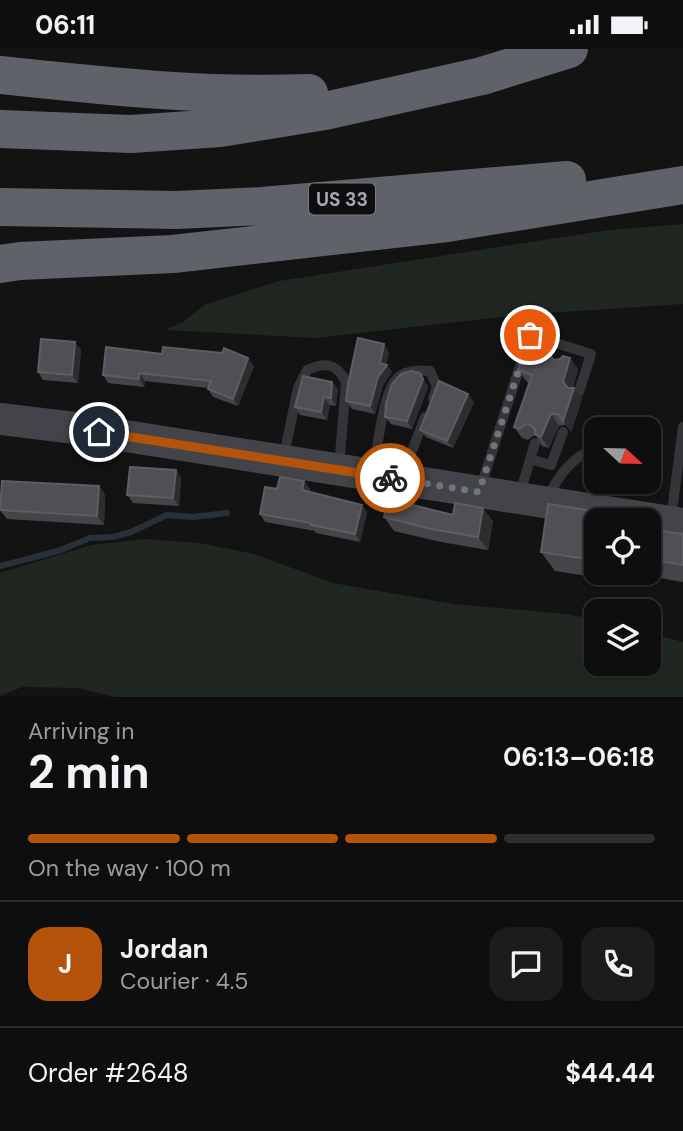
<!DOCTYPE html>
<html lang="en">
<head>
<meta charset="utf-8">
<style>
  :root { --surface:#0e0e0f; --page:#1c1c1d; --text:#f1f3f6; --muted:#9b9c9e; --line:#2e2e2f; --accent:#b45309 }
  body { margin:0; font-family:"DM Sans",sans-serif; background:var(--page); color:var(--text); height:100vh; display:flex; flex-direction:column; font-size:26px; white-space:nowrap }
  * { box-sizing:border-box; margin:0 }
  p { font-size:23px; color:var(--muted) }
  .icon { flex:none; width:38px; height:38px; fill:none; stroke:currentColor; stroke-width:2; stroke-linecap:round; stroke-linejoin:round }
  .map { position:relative; height:648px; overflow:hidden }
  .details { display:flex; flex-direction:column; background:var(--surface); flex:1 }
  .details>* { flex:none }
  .needle { width:46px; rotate:112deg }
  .controls { position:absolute; left:584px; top:368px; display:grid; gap:14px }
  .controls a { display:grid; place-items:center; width:77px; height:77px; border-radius:14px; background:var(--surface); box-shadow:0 2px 5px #0004,0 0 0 2px var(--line); font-size:35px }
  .pin { position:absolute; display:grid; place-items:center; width:60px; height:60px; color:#fff; margin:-30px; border:4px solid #fff; border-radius:50%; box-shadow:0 2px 7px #0007 }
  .courier { position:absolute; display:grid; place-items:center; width:70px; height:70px; margin:-35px; border:5px solid #b45309; border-radius:50%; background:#fff; color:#222; box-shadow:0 2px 9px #0007 }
  .head em { font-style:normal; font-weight:700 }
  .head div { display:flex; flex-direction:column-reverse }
  .head { display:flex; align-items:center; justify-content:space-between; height:119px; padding:0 28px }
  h1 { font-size:46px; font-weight:700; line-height:52px }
  .bar { display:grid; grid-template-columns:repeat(4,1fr); gap:10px 7px; align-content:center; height:84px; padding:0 28px }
  .bar i { height:9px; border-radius:5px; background:var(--line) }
  .bar .selected { background:var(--accent) }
  .bar p { grid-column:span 4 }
  .line { display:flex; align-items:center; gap:18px; padding:0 28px; border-top:2px solid var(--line) }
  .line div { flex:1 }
  .round { display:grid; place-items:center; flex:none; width:74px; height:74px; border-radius:21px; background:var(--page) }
  .status { display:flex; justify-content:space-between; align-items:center; height:49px; padding:0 35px; background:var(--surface); direction:ltr }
  .status svg { height:19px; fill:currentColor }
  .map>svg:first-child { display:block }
</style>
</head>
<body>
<div class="status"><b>06:11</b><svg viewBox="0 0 49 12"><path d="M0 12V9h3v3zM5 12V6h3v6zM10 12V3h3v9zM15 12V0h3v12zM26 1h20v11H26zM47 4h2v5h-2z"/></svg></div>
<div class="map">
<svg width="683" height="648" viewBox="0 0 683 648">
  <rect width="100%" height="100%" fill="#131314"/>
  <!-- green -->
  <path fill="#1f2720" d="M683,175V255L518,266L316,289L165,281L183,273L204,256L279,232L609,181Z
    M145,490L200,494L254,505L333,534L454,555L566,565L597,571V614H649V584L683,593V648H115L78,639L22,638L0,647V524L91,496Z"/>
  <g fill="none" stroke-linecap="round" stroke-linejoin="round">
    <!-- stream -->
    <path stroke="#293138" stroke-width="6" d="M0,517L58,502L90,489L113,488L131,483L167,466L193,468L227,464"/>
    <!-- lane -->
    <path stroke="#343539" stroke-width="10" d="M530,410L551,416L563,383
      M283,411L298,339L307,321C325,313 337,314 346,333L339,418
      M373,422C377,402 383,346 395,332C403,321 418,321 430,322L437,338L433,350
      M402,428L425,368
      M480,440L530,286L591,305L579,343
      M519,448L535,394
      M547,450C558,427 572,407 597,399
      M671,470L683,378"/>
    <!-- secondary -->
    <path stroke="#424449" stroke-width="32" d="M0,370L75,379L683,475"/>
    <!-- highway -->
    <path stroke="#60626a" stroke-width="38" d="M0,26C102,37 206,48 309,44
      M0,80L131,85L220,79L325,62L482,27L569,0
      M0,158L177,161L262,157L567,131
      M0,215L20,212L173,205L447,174L683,136"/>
  </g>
  <!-- wall -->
  <path fill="#444549" d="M81,301L78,334L43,331L38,323Z
    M549,302L555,311L570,309L578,320L573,339H574L582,350L571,383L566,376L559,377L549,399L542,397L536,387H533L528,391L522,389L514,378L529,334L526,332L518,321Z
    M389,303L386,316L392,323L383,336L375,365L352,360L346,352Z
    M254,317L238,357L213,348L208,340V339L145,332L144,338L108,334L103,326Z
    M420,324L428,338L412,380L391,375L385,368Z
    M332,333L338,340L336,357L330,356L327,371L300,366L295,358Z
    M474,353L453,399L426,388L420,381Z
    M176,421L181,429L179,457L133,454L127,446Z
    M304,432L310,440L309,443L362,456L367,463L360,493L316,484L315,482L265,473L260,465L277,440Z
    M99,437L105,446L104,476L7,470L0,461Z
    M594,462L600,529L555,522L541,503Z
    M384,468L493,472L488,501L441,493L394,482Z
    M649,480L683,485V533L642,526L640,523H649Z"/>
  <!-- shaded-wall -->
  <path fill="#2c2d2f" d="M75,293L81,301L78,334L72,326Z
    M384,295L389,303L386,317L387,316L392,323L383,336L375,365L370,357Z
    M248,309L254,317L238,357L233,350Z
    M570,309L578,320L571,344L563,333Z
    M139,324L145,332L144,338L139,330Z
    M420,324L428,338L412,380L407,372Z
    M332,333L338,340L336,357L331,349Z
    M574,339L582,350L571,383L563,372Z
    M468,345L474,353L453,399L447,392Z
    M324,348L330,356L327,371L321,363Z
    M551,365L559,377L549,399L541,388Z
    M176,421L181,429L179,457L173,449Z
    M304,432L310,440L308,449L302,441Z
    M99,437L105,446L104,476L97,467Z
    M362,456L367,463L360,493L355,485Z
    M483,459L493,472L488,501L478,488Z
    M594,462L599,471H597V523H601L600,529L587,510Z"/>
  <!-- building -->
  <path fill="#4f5055" stroke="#5c5e64" stroke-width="2" d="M358,289L384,295L380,314L387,316L378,328L370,357L346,352L348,335Z
    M41,290L75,293L72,326L38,323Z
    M528,294L549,302L550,308L554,311L560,310L563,307L570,309L563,333L568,339H574L563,372L558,365H551L541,388L535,385V380L530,376L525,375L520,380L514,378L532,326L518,321Z
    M106,298L162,305L163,298L222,304L224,299L248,309L233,350L208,340L211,332L139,324V330L103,326Z
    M411,322L420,324L423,330L407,372L385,368L386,355L392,335L401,325Z
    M303,327L332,333L331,349L324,348L321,363L295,358Z
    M439,332L468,345L447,392L420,381Z
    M130,418L176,421L173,449L127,446Z
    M280,428L304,432L302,441L362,456L355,485L311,476V474L260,465L265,438L277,440Z
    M2,432L99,437L97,467L0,461Z
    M388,450L453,466L455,454L483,459L478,488L431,480L384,468Z
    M548,455L594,462L587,510L541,503Z
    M649,480L683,485V516L649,510Z"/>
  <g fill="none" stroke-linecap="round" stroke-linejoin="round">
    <!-- done -->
    <path stroke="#72747d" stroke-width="7" stroke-dasharray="0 12.6" d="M390,429L479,443L530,286"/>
    <!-- route -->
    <path stroke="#b45309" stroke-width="9" d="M99,383L390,429"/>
  </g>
  <g text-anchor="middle" stroke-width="5" stroke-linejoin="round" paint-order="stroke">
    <!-- shield labels -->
    <rect fill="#0e0e0f" stroke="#787a83" stroke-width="2" x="309" y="134.5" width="66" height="31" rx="5"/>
    <g font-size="19" font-weight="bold" fill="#a5a9b5">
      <text x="342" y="157">US 33</text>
    </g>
  </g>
</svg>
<div class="controls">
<a><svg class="needle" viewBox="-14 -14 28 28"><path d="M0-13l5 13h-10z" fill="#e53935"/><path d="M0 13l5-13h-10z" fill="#9b9c9e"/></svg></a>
<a><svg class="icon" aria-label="locate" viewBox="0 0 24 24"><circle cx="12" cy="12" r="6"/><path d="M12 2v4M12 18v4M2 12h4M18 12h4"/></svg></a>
<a><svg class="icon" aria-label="layers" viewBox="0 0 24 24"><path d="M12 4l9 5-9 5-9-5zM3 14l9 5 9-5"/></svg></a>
</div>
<div class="pin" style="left:530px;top:286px;background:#ea580c"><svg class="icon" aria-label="bag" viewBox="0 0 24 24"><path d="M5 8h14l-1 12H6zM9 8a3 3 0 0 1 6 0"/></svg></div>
<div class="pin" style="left:99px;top:383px;background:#1f2937"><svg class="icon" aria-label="home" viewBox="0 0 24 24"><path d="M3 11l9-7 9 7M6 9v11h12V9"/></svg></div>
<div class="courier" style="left:390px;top:429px"><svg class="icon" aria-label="bike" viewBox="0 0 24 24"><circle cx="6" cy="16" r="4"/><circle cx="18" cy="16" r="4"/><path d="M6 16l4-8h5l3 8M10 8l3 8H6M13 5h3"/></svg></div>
</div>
<section class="details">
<div class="head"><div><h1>2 min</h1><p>Arriving in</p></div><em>06:13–06:18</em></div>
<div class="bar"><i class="selected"></i><i class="selected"></i><i class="selected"></i><i></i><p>On the way · 100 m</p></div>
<div class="line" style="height:126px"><b class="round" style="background:var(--accent);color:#fff">J</b><div><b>Jordan</b><p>Courier · 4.5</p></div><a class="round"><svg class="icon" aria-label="chat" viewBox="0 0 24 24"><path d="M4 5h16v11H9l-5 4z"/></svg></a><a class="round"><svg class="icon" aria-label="phone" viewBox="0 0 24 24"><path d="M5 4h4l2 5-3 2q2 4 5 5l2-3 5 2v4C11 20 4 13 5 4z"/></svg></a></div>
<div class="line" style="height:91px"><div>Order #2648</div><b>$44.44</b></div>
</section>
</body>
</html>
